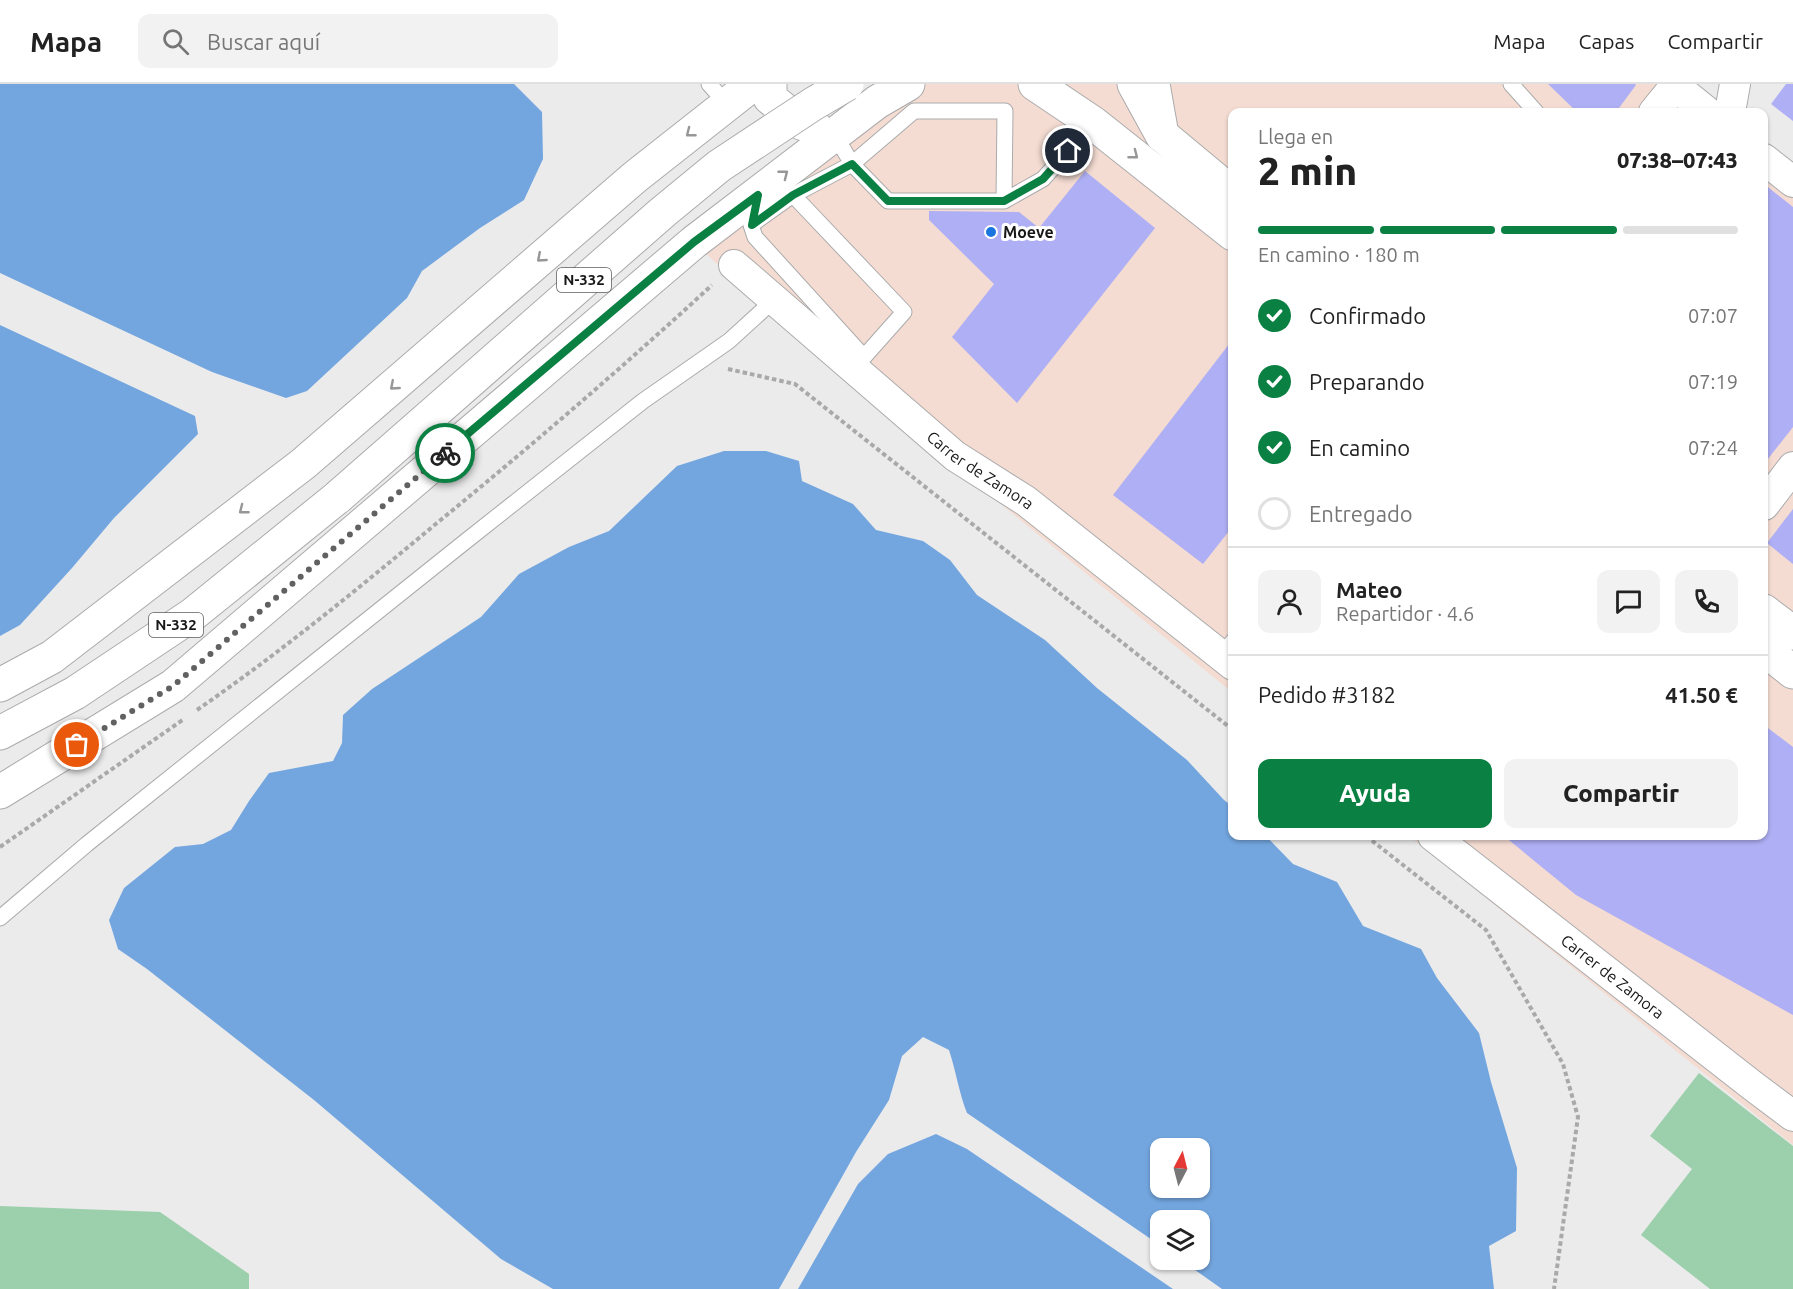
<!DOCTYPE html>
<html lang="es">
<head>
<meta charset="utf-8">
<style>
  :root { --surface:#fff; --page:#f2f2f2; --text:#222; --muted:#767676; --line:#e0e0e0; --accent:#0b8043 }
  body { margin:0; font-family:Ubuntu,sans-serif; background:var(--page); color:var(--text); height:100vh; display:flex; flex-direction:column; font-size:22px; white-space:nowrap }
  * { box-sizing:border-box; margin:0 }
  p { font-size:20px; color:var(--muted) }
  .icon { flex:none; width:33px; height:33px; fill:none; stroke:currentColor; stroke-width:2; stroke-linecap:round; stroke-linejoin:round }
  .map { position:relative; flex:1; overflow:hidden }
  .side { position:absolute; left:1228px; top:24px; width:540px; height:732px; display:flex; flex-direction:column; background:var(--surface); border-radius:12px; box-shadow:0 2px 4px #0004 }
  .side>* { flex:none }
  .needle { width:39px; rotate:7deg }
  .tools { position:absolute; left:1150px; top:1054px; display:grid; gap:12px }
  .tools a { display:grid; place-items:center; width:60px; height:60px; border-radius:12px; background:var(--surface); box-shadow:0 2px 4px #0004; font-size:30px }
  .pin { position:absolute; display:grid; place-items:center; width:51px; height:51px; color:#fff; margin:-26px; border:3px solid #fff; border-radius:50%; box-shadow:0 2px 6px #0007 }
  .courier { position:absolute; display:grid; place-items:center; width:60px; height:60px; margin:-30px; border:4px solid #0b8043; border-radius:50%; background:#fff; color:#222; box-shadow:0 2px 8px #0007 }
  .head em { font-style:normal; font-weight:800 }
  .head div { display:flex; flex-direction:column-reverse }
  .head { display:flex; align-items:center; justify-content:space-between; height:102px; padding:0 30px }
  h1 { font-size:39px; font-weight:800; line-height:45px }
  .bar { display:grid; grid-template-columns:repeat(4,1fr); gap:9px 6px; align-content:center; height:72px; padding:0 30px }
  .bar i { height:8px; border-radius:4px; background:var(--line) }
  .bar .current { background:var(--accent) }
  .bar p { grid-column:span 4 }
  .line { display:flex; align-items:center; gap:15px; padding:0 30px; border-top:2px solid var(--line) }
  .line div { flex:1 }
  .round { display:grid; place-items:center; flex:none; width:63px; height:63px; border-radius:12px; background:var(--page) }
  ol { padding:0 30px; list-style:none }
  li { display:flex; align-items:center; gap:18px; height:66px }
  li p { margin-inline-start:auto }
  li .icon { padding:6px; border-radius:50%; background:var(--accent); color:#fff; stroke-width:4 }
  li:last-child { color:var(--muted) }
  li i { width:33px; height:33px; border:3px solid var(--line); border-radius:50% }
  .button { display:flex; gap:12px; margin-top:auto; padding:12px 30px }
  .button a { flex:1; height:69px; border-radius:12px; background:var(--accent); color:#fff; font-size:24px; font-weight:800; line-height:69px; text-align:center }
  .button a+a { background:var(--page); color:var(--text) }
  header { display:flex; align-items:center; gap:36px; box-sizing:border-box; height:84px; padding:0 30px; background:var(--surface); border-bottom:2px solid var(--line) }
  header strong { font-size:28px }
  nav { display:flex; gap:33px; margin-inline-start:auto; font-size:21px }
  .search { width:420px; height:54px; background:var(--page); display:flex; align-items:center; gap:15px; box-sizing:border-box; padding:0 21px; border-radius:12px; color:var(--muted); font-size:22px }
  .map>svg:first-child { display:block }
</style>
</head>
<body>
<header>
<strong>Mapa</strong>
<div class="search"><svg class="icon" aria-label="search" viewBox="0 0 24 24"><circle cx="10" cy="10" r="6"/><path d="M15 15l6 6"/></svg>Buscar aquí</div>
<nav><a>Mapa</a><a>Capas</a><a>Compartir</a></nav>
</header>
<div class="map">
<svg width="1793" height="1205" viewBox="0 0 1793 1205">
  <rect width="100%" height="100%" fill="#ebebec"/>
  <!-- industrial -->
  <path fill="#f4dcd2" d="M908,0H1681L1707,28H1233V609L782,242L694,158Z
    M1764,75L1793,98V1061L1409,752H1764Z"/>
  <!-- green -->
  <path fill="#9ccfab" d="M1699,989L1793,1062V1205H1710L1641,1151L1692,1085L1650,1052Z
    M0,1122L160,1128L249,1190V1205H0Z"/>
  <!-- water -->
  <path fill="#73a6df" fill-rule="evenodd" d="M0,0H514L542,28L543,75L524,116L480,144L422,187L407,214L307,307L286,314L212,288L0,189Z
    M0,241L195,332L198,350L114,434L72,484L20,541L0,552Z
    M724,367H766L799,377L802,397L853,420L876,446L923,457L950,476L977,511L1045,556L1097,604L1187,676L1224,716L1233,723V752H1266L1293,780L1337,798L1363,842L1421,865L1437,894L1479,949L1491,998L1517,1084L1516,1147L1489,1162L1494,1205H1222L1181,1176H1200V1137H1161V1162L967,1029C959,1009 956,987 949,966L923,953L902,972L889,1016L856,1068L779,1205H553L501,1175L314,1016L147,885L118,865L109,836L124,804L175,763L203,760L231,746L249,717L269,689L333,677L342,659L343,631L372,605L481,533L519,490L569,463L609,447L677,382ZM1161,1065H1200V1104H1161Z
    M936,1050L967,1065L1173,1205H798L858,1100L888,1070Z"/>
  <!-- building -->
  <path fill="#afaff5" d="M1548,0H1635L1636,1L1616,28H1577Z
    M1786,0H1793V37L1771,20Z
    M1085,87L1155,144L1017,319L952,253L994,200L929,136V127L1019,128L1039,144Z
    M1764,100L1793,123V343L1764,380Z
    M1233,255V442L1203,480L1113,411Z
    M1793,425V480L1767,459Z
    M1764,641L1793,663V931L1576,811L1504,752H1764Z"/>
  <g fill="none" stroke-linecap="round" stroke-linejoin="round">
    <!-- service casing -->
    <g stroke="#ababac" stroke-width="17">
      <path id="service" d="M709,0L727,20
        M1511,0L1536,28
        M835,51L852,80L888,117H1004L1043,95L1093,39
        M793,111L904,228L864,273L755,153L751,141L793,111L852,80L914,27H1005L1004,117
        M1222,572L1233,557
        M0,834L87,760L466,457L643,317L729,257L774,216"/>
    </g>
    <!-- minor casing -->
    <g stroke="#ababac" stroke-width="32">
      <g id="minor">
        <path d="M1675,2L1707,28"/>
        <path d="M1654,28L1675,2"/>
        <path d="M1730,28L1735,0"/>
        <path d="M1764,75L1793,98"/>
        <path id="s1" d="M734,181L955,372L1026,417L1233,581"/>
        <path d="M1764,421L1793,383"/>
        <path id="s2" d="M1433,752L1753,1002L1793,1032"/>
      </g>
    </g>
    <!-- secondary casing -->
    <g stroke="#ababac" stroke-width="35">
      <path id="secondary" d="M1035,0L1093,39L1233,150
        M1134,0L1162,51L1233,110
        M1764,527L1793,549
        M1764,565L1793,588"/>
    </g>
    <!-- trunk casing -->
    <g stroke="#ababac" stroke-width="35">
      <path id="trunk" d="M770,0V14L801,39L816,44
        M1153,0L1162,51
        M0,601L52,573L303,380L635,93L753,0
        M0,649L75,609L192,531L338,413
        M0,708L173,602L694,158L877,18L908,0"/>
    </g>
    <!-- path -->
    <path stroke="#a9a9aa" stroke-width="4" stroke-dasharray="4.5 3" stroke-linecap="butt" d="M728,285L795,300L1233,646
      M197,626C281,568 359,504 437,439C531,362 623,283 712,201
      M1366,752L1486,846L1563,980L1578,1033L1554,1205
      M0,763L184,635"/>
    <!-- service -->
    <use href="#service" stroke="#fff" stroke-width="15"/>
    <!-- minor -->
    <use href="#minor" stroke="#fff" stroke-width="30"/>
    <!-- secondary -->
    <use href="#secondary" stroke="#fff" stroke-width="33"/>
    <!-- trunk -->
    <use href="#trunk" stroke="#fff" stroke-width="33"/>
    <!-- trunk-bridge casing -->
    <g stroke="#ababac" stroke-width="35" stroke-linecap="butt">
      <path id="trunk-bridge" d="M338,413L663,128L719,82L813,20L847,0"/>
    </g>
    <!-- trunk-bridge -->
    <use href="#trunk-bridge" stroke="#fff" stroke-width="33"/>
  </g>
  <!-- one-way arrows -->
  <defs><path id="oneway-chevron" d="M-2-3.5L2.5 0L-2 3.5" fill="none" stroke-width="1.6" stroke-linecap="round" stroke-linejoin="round" transform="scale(1.5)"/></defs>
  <g stroke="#979797">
    <use href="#oneway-chevron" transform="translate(690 49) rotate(142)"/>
    <use href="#oneway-chevron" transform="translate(1134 71) rotate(38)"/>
    <use href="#oneway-chevron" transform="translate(784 90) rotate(-38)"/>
    <use href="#oneway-chevron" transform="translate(541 174) rotate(139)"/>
    <use href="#oneway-chevron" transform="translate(394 302) rotate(139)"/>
    <use href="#oneway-chevron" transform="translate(243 426) rotate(142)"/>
  </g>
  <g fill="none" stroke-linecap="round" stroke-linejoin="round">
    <!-- done -->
    <path stroke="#616162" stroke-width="6" stroke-dasharray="0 10.8" d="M77,661L173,602L445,369"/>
    <!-- route -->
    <path stroke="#0b8043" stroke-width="8" d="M445,369L694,158L758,111L752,141L793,111L852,80L888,117H1004L1043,95L1068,67"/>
  </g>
  <!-- markers -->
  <circle fill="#1b75de" stroke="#fff" stroke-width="2" cx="991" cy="148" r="6"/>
  <g text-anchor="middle" stroke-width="6" stroke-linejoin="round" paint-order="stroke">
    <!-- shield labels -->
    <g fill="#fff" stroke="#5d5d5d" stroke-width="1.5">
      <rect x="557" y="184" width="54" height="24" rx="4.5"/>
      <rect x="149" y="529" width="54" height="24" rx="4.5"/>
    </g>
    <g font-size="15" font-weight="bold" fill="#171718">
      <text x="584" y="201">N-332</text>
      <text x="176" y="546">N-332</text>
    </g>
    <!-- poi labels -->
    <g font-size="16" font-weight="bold" fill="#171718" stroke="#fff" text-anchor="start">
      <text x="1003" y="154">Moeve</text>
    </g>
    <!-- street labels -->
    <g font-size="16" fill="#171718" stroke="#fff">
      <text dy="6" stroke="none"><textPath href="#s1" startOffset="321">Carrer de Zamora</textPath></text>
      <text dy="6" stroke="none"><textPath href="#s2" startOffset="228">Carrer de Zamora</textPath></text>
    </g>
  </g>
</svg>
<div class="tools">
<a><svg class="needle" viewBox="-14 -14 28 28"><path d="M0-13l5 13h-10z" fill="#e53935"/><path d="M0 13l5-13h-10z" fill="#767676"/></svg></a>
<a><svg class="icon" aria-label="layers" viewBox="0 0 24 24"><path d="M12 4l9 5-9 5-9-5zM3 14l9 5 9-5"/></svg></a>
</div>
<div class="pin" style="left:77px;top:661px;background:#ea580c"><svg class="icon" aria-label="bag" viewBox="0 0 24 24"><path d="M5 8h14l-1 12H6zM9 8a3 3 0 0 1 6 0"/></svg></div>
<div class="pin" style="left:1068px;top:67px;background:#1f2937"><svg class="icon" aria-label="home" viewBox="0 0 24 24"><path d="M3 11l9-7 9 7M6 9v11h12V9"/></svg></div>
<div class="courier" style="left:445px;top:369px"><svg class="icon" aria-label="bike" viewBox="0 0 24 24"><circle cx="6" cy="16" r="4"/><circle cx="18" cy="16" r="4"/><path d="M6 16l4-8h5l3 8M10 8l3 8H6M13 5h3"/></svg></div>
<section class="side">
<div class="head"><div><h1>2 min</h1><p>Llega en</p></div><em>07:38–07:43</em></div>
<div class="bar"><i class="current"></i><i class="current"></i><i class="current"></i><i></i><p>En camino · 180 m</p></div>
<ol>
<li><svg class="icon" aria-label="check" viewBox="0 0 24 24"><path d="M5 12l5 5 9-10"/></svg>Confirmado<p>07:07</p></li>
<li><svg class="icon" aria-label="check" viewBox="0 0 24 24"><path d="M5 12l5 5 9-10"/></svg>Preparando<p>07:19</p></li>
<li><svg class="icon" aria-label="check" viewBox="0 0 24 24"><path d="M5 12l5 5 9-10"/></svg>En camino<p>07:24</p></li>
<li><i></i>Entregado</li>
</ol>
<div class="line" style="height:108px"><a class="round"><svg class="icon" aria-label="person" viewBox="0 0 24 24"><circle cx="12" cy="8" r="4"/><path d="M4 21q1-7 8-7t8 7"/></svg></a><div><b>Mateo</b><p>Repartidor · 4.6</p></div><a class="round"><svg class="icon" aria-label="chat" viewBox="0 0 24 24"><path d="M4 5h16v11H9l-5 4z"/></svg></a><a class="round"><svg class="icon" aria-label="phone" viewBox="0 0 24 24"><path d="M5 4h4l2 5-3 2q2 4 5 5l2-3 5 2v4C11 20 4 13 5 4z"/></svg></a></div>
<div class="line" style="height:78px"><div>Pedido #3182</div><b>41.50 €</b></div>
<div class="button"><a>Ayuda</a><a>Compartir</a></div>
</section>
</div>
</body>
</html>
